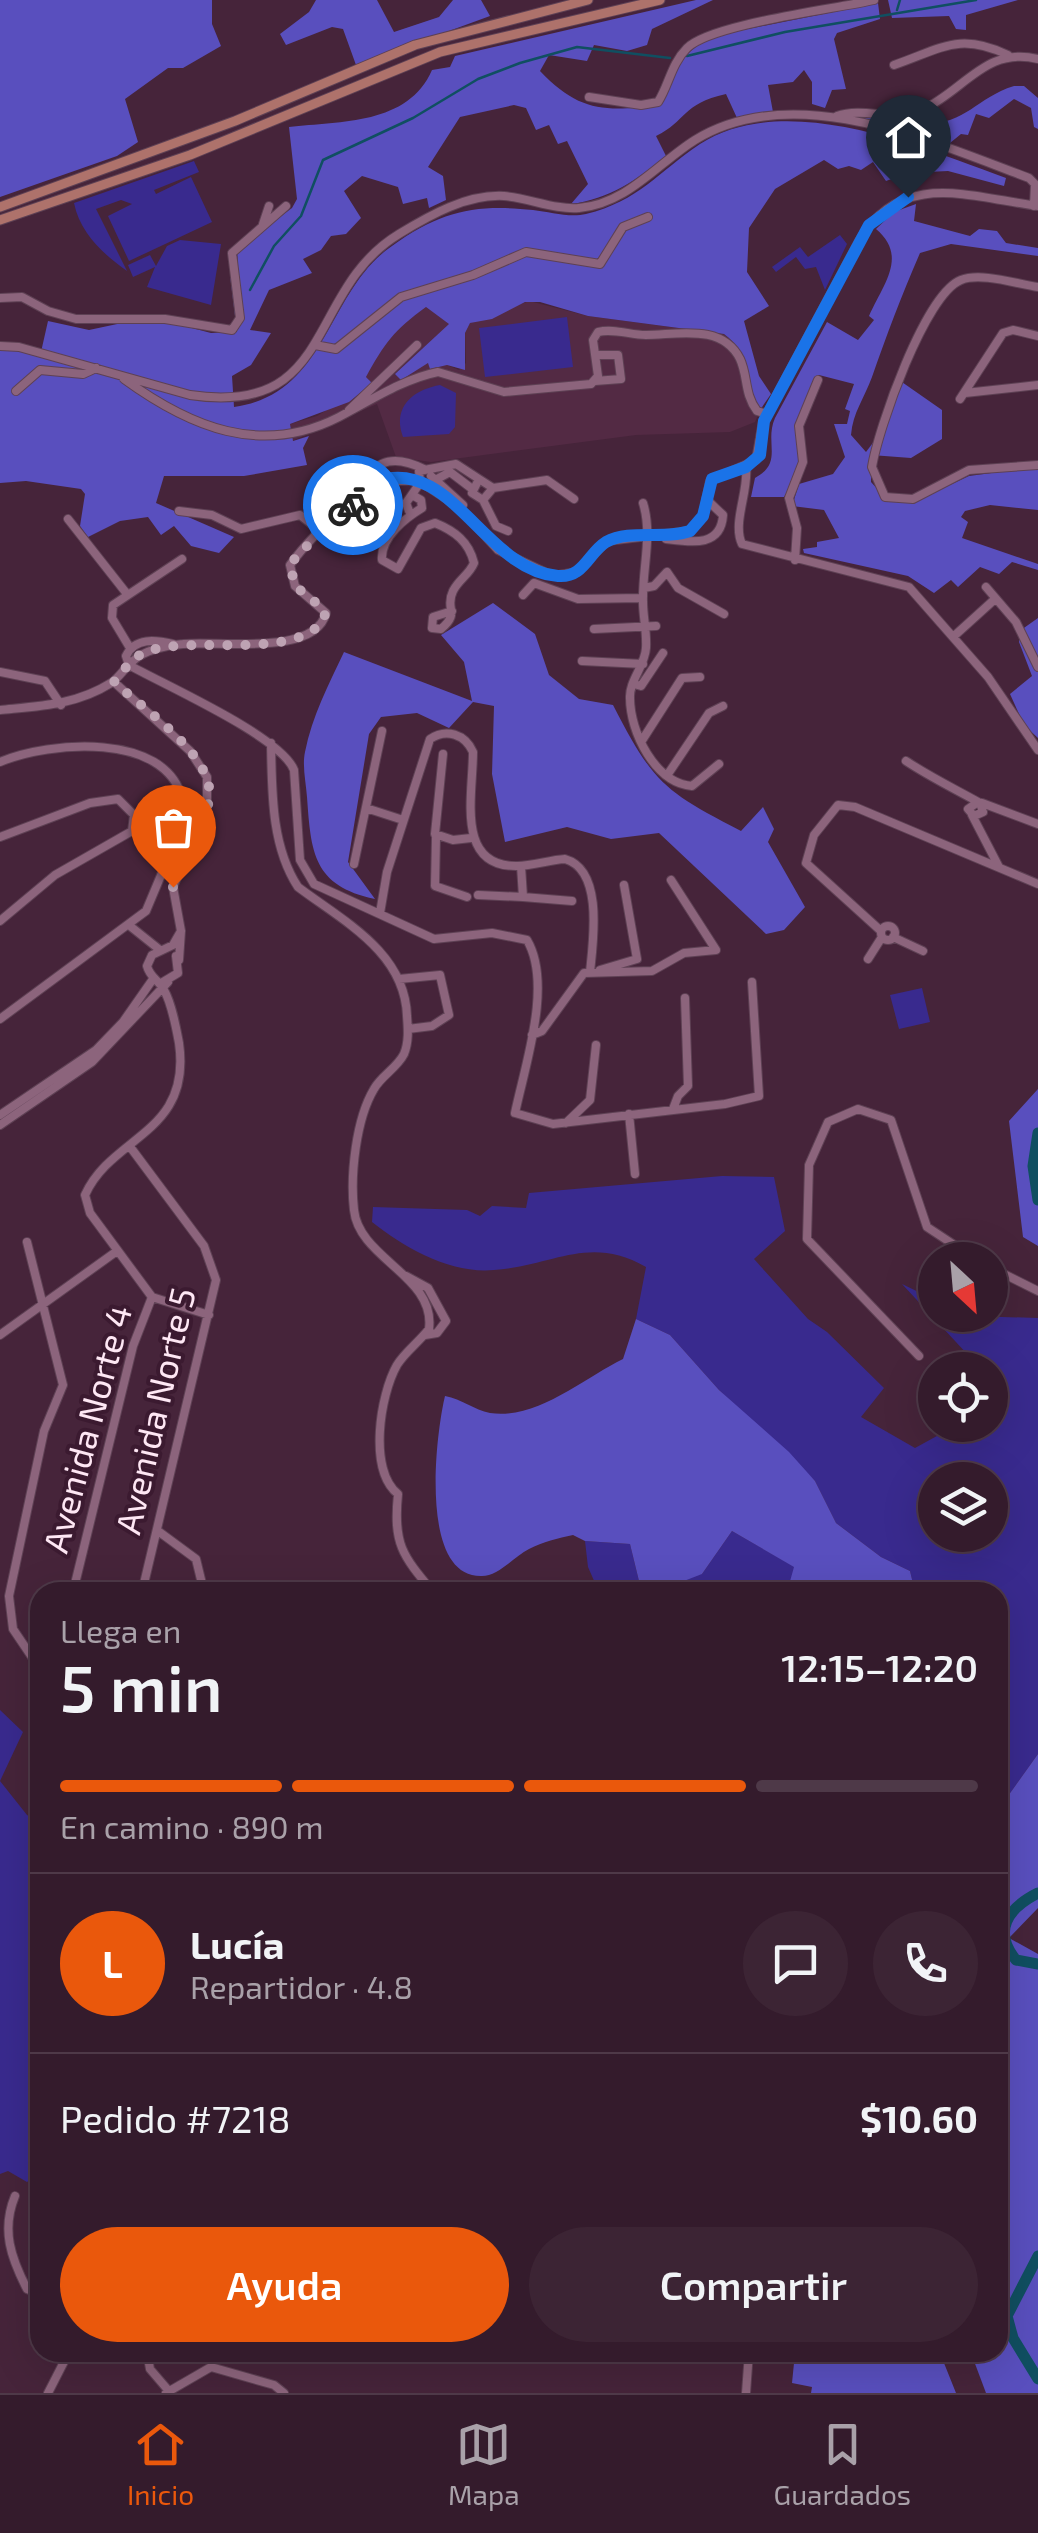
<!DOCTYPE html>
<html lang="es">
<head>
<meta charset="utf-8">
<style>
  :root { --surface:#341b2c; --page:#3c2434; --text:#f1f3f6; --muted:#a9a1a9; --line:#4e3948; --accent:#ea580c }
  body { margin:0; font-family:"Exo 2",sans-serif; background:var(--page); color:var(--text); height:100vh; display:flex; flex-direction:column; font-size:38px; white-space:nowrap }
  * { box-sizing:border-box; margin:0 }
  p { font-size:32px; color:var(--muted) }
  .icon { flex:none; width:55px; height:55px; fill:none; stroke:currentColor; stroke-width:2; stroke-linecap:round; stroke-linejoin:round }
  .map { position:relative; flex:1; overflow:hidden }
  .details { position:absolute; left:30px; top:1582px; width:978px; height:780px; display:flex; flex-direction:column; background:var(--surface); border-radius:30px; box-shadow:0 10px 40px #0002,0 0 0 2px var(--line) }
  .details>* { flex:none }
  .needle { width:65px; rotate:154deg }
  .controls { position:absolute; left:918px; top:1242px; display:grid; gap:20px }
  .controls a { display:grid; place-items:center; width:90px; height:90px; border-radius:50%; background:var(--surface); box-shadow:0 10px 40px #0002,0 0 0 2px var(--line); font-size:50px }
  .pin { position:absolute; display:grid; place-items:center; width:85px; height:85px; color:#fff; margin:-102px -42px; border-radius:50% 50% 50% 0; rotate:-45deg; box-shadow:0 0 10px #0007 }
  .pin .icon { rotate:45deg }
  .courier { position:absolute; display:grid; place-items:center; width:100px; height:100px; margin:-50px; border:8px solid #1a73e8; border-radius:50%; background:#fff; color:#222; box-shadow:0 2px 12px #0007 }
  .headline em { font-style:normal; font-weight:600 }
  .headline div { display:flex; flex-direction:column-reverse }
  .headline { display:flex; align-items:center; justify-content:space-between; height:170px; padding:0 30px }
  h1 { font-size:65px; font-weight:600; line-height:75px }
  .bar { display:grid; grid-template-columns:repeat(4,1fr); gap:15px 10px; align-content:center; height:120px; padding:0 30px }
  .bar i { height:12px; border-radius:8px; background:var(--line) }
  .bar .active { background:var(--accent) }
  .bar p { grid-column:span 4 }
  .line { display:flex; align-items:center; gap:25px; padding:0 30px; border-top:2px solid var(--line) }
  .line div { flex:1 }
  .round { display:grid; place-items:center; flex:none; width:105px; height:105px; border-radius:52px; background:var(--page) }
  .primary-button { display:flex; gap:20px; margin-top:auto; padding:20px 30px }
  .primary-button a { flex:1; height:115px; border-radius:60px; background:var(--accent); color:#fff; font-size:40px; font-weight:600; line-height:115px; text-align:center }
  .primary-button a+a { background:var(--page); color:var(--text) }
  .tabs { display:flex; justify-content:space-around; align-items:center; height:140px; border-top:2px solid var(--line); background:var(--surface); font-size:28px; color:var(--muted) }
  .tabs a { display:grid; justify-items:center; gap:5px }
  .tabs .active { color:var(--accent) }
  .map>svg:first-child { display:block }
</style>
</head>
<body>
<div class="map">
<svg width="1038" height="2393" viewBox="0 0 1038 2393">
  <rect width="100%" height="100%" fill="#46243a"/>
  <!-- built -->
  <path fill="#532a44" d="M529,301L588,316L724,334L741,347L760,410L755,422L730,432L636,435L431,462L396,457L377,404L292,441L290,424L317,416L371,382L366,377L375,355L395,330L426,307L450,324L416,366L429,363L430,368L447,365L459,370L466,363L465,333L470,323Z"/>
  <!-- green -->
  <path fill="#392a8e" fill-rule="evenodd" d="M194,161L199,172L154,190L156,194L191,177L212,222L129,261L108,216L132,204L121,200L96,209L127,271C103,254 80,233 74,203Z
    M840,235L847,244L825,290L816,267L805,269L796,257L776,272L772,267L800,247L808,257Z
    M180,240L221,244L211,305L147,287L155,267L133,277L128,265L150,255L156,266L167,246Z
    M567,317L573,367L485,377L479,328Z
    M440,385L456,393L455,427L449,434L403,437C392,408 412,390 440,385Z
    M922,988L930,1022L899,1029L890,995Z
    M722,1176L774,1177L785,1231L754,1259L808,1319L827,1332L884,1388L861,1417L915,1448L957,1425H990V1406L1005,1397L990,1380V1370H982L902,1284L935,1300V1315L1038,1318V1754L998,1810V1592H915L910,1571L881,1557L836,1523L815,1481L719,1390L670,1335L636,1319L646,1267C589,1234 553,1266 494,1270C450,1274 405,1248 372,1222L373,1207L467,1210L480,1216L492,1206L526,1208L529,1193ZM935,1480H990V1535H935Z
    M732,1531L795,1567L788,1592H599L588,1567L585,1541L630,1544L639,1581L702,1574Z
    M0,1710L23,1732L0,1781L27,1815L40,1822V1965L34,1967L40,1988V2172L27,2182L8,2171L0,2174Z"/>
  <!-- forest -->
  <path fill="#594fbe" d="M0,0H212V24L221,46L183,68H168L125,99L138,142L117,156L0,197Z
    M316,0H377L394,32L439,17L453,0H481L490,16L356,65L343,29L332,27L286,45L280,34L309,12Z
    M696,0H713L652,29L647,45L627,51L594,45L587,61L549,55L540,71C579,112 605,112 660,105L681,59L708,37L878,3L880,19L837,33L834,39L846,89L832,90L825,108L812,104V82L804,70L793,82L768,85L773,112L737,118L726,94C681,104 687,121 656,136L666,156C637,180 609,199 571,204L588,184L567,141L558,144L549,125L536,130L526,108L514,105L460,117L428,167L443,176L446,200L429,208L427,198L403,204L398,187L362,176L344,191L361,218L346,234L331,236L321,250L303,259L312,273L269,290L250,330L271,333L251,365L232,376L234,407C328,394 326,291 392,246C441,211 475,204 533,210C550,212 570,218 586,214C639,201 658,172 700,144C786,89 921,147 1006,178L1004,186L948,171L908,173L886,181L873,162L861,170L849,166L838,169L824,160L775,189L749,228L747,272L769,306L744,321L759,376L771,394L760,410C744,383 751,353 724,334L588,316L540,302H525L492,319L470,323L465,333V370L447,365L430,369L428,363L401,380L395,374L449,324L426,307C394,330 384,344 366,377L372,383L349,402L290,424L293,441L309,436L303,448L307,465L244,476H164L156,503L234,537L219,553L191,546L174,526L161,535L148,517L120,521L88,537L80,526L85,494L81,489L26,481L0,483V346L41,352L48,321L89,330L136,320L165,321L211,333L237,332L230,275L238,267L237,248L292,208L297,199L289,127C341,121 408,125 432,70L450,67L455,56Z
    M888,0H1018L966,15V30L956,29L949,16L892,18Z
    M1014,86H1024L1038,98V129L1034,127L1031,108L1014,99L989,118L976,114L968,135L961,134L950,143L856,117L858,111L910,114L921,124C967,125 975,98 1014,86Z
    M916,204L914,221L970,236L979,229L997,231L1006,243L1038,248V256L951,244L920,253C901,297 887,334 872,377C864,399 853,412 851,435L866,452L878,436L899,380L942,410V439L911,458L871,455V482L889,502L922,498L969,476L1038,467V510L990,505L965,511L961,517L968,522L962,538L1038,564V570L1012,562L999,574L980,567L958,587L951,580L934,593L908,576L804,553L803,549L817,547V542L839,538L824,510L792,506L799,484L833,474L845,457L834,424H847L850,411L845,409L854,384L819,375C812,389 801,405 800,420C797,453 805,466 784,497H751L755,478C784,462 764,443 775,418L827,322L858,340L874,320L869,316C884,283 908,256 876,229L894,212Z
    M493,603L535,634L549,675L579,699L613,705C653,783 664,791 741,831L763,807L774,829L768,842L805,907L784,930L766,934L659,833L611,839L567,827L505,842L492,774L494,706L473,702L449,728L417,713L381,717L369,734L348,862L375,899C313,886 311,852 307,797C306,783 302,766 305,752C312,716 329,684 344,652L472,701L464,662L441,635Z
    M1038,618V738L1024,725L1010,694L1032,676L1019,642L1021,630Z
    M1038,1089V1246L1023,1237L1009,1121Z
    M636,1319L670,1335L719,1390L789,1452L815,1481L836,1523L881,1557L910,1571L915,1592H787L794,1567L732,1531L702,1574L658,1591L639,1581L630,1544L585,1541L573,1535C558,1538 543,1542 529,1549C514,1557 498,1576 482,1576C418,1578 436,1433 445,1396C462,1399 474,1410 490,1413C537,1420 584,1378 623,1359Z
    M1038,1754V1908L1009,1938L1038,1954V2393H986L971,2353L998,2352V1810Z
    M795,2353H940L956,2393H811L812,2387L792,2383Z"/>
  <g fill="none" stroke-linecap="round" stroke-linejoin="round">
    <!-- stream -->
    <path stroke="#104f61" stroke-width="2.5" d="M897,10L900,0
      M687,56L785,32L976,0
      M250,290L274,246L301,216L323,160L413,118L478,79L520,63L577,47L670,58
      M998,1927L1002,1928"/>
    <!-- river -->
    <path stroke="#104f61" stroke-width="11" d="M1038,1133L1033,1166L1038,1200
      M1038,1893C1008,1908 992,1931 1016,1960L1038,1964
      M1038,2256L1007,2316L1013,2338L1038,2379"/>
    <!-- minor casing -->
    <g stroke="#5e4154" stroke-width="10">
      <path id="minor" d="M894,65C943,48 959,32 1008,55
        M589,97L641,105L658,102C669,85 671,64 687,48C711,24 835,9 874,0
        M837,116C865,106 895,123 922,110C965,90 986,46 1038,59
        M263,224L269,206
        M1038,287C1017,284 981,272 961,280C925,294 878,429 872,467L885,497L913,499L969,470L1038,465
        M0,298L22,297L48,311L76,319H165L232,330L240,318L232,253L286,206
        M315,345L336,349L401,297L473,275L526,252L600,264L623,227L648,217
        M0,346L19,347L190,395C337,417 305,291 399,234C430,215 467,194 504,196C529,198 555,210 579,208C627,204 658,163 695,140C794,79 932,142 1029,178L1035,184L1034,206
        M124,379C190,427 261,457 339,417C370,401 403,379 438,372L504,392L591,384L598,376L593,340L598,332C614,328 630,335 646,335C677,335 722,323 740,359C748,376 744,394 757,411L767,414
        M595,381L621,379L618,355H596
        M16,391L40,370L83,374L96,368
        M965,393L1038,385
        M960,399L1003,333L1013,330L1038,336
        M349,410L417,345
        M746,467C749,491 732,523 742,544L909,587L988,677L1038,750
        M431,476L463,505
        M437,479L450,472L471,488
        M424,484L459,507L498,550L553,576L577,572L607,541L690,531L703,516L710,481L756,460L763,421L859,241C901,169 970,197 1038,206
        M493,488L483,500L472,493L479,479L493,488L547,480L574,499
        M414,496L421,500L422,508C407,517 380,537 382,560L398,569L421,528L435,523C455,531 469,542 474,563C469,575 459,579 453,591C444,609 461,612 441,629L432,628L433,617L452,611
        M483,500L496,526L508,531
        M643,503C653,535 642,569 643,602C643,617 647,632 646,648C645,666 629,681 630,698C630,732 655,783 692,786L719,764
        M179,511L212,515L241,529L300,515L320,531
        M409,511L406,503L420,483L419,471L456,464L479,479
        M68,519L127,594
        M320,531L345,516L375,482L417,480
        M666,539C690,542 721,548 723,515L706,499
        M795,560L797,528L789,498L803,462L799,426L818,380
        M986,587L1016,622L1038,667
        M644,588L654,586L667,572L678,588L724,614
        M523,595L534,583L578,599L642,598
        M594,629L656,626
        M953,637L995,599
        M130,648L112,618L113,605L182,559
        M582,661L643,664
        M129,665C162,684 281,736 294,770L300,860L314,884L434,939L492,933L527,940C553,984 525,1065 515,1113L553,1124L725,1104L759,1096L752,982
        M129,665L126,656C135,637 156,640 173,644
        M0,672L45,681L61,705
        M114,682L190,751L207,777V808L173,887L181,931L179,960
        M634,684L641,686L663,653
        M0,710C40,706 76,705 111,683C120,677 125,667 133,661C144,650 168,645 183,644C217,640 315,657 326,613L295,586L290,565C306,543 324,526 343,508C368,482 373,444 424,469
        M641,742L682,678L700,677
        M271,743C272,791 271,846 298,887C343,921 405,952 407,1016C408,1029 409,1042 404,1054C397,1068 381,1076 374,1089C356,1119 350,1175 354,1210C359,1259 436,1276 429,1329C419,1342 405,1352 397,1365C380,1395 368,1470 398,1494C393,1544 402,1555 433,1592
        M443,754L435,834L453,840L471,838
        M906,761C930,777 955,789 980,803L983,812L974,816L968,809L978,802
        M0,762C50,741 165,732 182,798L172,849L146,911L0,1019
        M668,774L709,713L723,706
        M982,803L1038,824
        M366,808L403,820
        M972,815L999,867
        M0,837L90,803L118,799L134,815L132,831L55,875L0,921
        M436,837L435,886L467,897
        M354,864L382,731
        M521,866L523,897L572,901
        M478,895L523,897
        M380,913L387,872L430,739C446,728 465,734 473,752C473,795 455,867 517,866C533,866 549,860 565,859C604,870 593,942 590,972
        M130,926L160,950
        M881 933a7 7 0 1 1 14 0a7 7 0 1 1-14 0Z
        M881,931L806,863L814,835L838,805L855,807L1038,884
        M893,937L923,951
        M868,959L882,937
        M600,970L637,959L624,885
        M399,979L440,975L449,1015L432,1026L408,1029
        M163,982L178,973L176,956
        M532,1035L542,1031L584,973L652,971L684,953L716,950L671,880
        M673,1109L678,1096L688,1086L685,998
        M629,1114L635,1174
        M0,1115L96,1050L123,1022L153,979
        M566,1123L590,1100L596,1045
        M0,1125L92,1062L168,982
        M131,1148L204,1246L216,1280L142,1592
        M27,1242L63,1385L44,1431L9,1596L13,1629L40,1669
        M990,1267L1038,1291
        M406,1276L428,1288L446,1321L437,1333L425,1335
        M152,1297L209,1315
        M0,1335L117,1251
        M919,1356L807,1239L809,1165L828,1122L858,1109L891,1120L927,1227L977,1260
        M158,1531L196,1559L204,1592
        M73,1592L133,1346L152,1297L90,1213L85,1195C112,1135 192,1134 179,1043C176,1027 172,1004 164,990C159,980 150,978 147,966L152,955L173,945L181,931
        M15,2196C1,2230 11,2258 27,2289L40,2294
        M147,2352L150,2369L168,2390
        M372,2352H410
        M48,2393L69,2352
        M166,2393L211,2367L274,2385L284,2393
        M746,2393L749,2352"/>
    </g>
    <!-- major casing -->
    <g stroke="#5e4154" stroke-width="11">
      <path id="major" d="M0,207L235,121L415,45L588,0
        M0,220L190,155L440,52L660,0"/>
    </g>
    <!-- minor -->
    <use href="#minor" stroke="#8c647c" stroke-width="8"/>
    <!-- major -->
    <use href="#major" stroke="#ae726b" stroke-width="9"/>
  </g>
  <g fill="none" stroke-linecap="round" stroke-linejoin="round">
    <!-- done -->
    <path stroke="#bea3b3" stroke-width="10" stroke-dasharray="0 18" d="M173,887C183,859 204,829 209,800C217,757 142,708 114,682C123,671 133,656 148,651C195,635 296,662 325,618L324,609L295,586L290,565C309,538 334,530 353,505"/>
    <!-- route -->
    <path stroke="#1a73e8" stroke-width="12" d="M353,505L375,482C451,454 485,571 558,576C584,578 588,553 606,542C630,529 664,540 690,531L703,516L712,479L746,467L760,455L764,421L869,225L908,197"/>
  </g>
  <g text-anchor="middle" stroke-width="8" stroke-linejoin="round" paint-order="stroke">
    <!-- street labels -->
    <g font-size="35" fill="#fee7f4" stroke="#3b1a30">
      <text transform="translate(156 1411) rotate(-77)" y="12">Avenida Norte 5</text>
      <text transform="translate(88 1429) rotate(-75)" y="12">Avenida Norte 4</text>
    </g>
  </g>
</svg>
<div class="controls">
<a><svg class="needle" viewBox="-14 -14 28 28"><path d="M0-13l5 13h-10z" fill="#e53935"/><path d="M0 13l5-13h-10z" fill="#a9a1a9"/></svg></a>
<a><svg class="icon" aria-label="locate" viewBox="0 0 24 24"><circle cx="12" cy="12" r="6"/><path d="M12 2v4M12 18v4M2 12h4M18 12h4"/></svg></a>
<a><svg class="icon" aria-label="layers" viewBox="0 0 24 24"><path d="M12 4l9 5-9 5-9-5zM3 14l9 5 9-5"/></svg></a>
</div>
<div class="pin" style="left:173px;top:887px;background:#ea580c"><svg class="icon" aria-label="bag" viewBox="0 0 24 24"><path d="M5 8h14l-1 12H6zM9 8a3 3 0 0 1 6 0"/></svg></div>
<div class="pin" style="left:908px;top:197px;background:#1f2937"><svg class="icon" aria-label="home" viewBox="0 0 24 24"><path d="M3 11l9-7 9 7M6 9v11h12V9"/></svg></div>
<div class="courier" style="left:353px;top:505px"><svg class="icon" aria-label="bike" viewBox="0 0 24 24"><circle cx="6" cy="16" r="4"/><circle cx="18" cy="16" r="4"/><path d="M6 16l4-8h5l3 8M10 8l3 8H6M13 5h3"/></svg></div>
<section class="details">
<div class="headline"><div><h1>5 min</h1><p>Llega en</p></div><em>12:15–12:20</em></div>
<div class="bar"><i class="active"></i><i class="active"></i><i class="active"></i><i></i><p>En camino · 890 m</p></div>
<div class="line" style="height:180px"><b class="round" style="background:var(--accent);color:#fff">L</b><div><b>Lucía</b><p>Repartidor · 4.8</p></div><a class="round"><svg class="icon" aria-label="chat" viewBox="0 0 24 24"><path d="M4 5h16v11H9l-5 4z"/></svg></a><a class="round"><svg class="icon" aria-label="phone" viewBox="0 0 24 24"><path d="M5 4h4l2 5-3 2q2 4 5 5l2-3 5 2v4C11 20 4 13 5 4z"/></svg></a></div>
<div class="line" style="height:130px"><div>Pedido #7218</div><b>$10.60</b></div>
<div class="primary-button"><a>Ayuda</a><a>Compartir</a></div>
</section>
</div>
<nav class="tabs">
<a class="active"><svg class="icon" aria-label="home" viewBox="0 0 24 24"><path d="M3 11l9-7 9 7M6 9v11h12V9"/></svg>Inicio</a>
<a><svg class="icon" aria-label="map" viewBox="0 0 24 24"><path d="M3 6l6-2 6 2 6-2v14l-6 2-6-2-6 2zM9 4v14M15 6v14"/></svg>Mapa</a>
<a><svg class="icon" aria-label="saved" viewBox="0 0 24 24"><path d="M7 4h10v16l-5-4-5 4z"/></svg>Guardados</a>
</nav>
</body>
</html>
